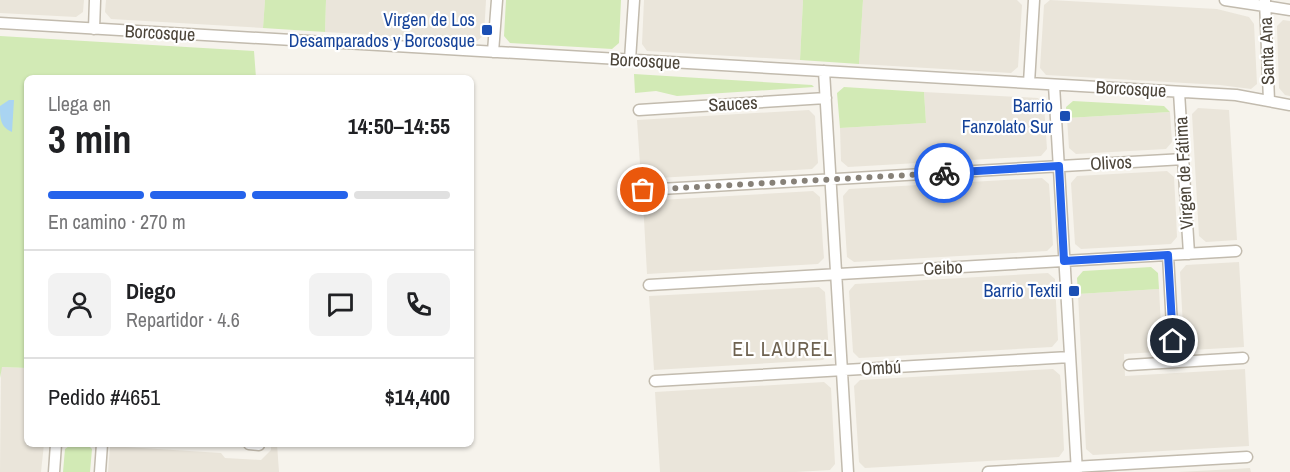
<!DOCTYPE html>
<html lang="es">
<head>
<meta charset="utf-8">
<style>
  :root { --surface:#fff; --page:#f2f2f2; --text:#202124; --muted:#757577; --line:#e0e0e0; --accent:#2563eb }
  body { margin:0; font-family:"Archivo Narrow",sans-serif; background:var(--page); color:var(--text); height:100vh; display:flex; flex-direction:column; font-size:22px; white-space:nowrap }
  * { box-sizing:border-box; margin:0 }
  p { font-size:20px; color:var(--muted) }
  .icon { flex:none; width:33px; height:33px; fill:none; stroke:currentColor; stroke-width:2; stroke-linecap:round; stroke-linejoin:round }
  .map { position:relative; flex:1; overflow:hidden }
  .panel { position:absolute; left:24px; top:75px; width:450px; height:372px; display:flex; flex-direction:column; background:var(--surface); border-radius:9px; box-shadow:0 2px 4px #0004 }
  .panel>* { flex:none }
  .pin { position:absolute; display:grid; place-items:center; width:51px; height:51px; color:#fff; margin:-26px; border:3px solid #fff; border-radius:50%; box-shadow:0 2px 6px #0007 }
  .courier { position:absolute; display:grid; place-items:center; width:60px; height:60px; margin:-30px; border:4px solid #2563eb; border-radius:50%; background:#fff; color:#222; box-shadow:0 2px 8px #0007 }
  .head em { font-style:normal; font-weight:800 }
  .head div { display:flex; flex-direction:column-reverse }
  .head { display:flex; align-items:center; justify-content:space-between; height:102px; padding:0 24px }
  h1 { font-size:39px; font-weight:800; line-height:45px }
  .bar { display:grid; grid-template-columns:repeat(4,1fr); gap:9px 6px; align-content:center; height:72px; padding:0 24px }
  .bar i { height:8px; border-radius:4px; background:var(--line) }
  .bar .selected { background:var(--accent) }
  .bar p { grid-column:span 4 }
  .line { display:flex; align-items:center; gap:15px; padding:0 24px; border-top:2px solid var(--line) }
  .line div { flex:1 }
  .round { display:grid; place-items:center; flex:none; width:63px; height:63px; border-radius:9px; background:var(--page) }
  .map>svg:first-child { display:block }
</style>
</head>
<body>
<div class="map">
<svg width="1290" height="472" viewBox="0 0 1290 472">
  <rect width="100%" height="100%" fill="#f6f3ec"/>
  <!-- residential -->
  <path fill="#eae5da" d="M0,0H84L83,12L76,17L0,13Z
    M106,0H265L263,28L111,19L105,12Z
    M326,0H486L484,35L477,41L325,32Z
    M644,0H803L800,60L647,51L642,44Z
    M863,0H1017L1022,5L1018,67L1011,73L859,64Z
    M1050,0L1217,9L1249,17L1254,24L1257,84L1251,89L1220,85L1046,75L1040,68L1044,5Z
    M1283,20L1290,21V96L1285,95L1279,88L1277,26Z
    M924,92L1038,98L1044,105L1047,149L1041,156L848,167L841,161L840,128L926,123Z
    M1198,108L1229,110L1237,240L1206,242L1199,236L1192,114Z
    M809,110L815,116L817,149L818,163L812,169L641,179L637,120Z
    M1170,112L1172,142L1166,149L1076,154L1069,148L1067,118Z
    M1167,171L1174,177L1176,214L1177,237L1171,244L1081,249L1075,244L1071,183L1077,176Z
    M1042,178L1049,184L1051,214L1053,245L1047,251L854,262L847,257L843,196L849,189Z
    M813,191L820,197L823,246L824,258L818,264L647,274L643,201Z
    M1239,262L1244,347L1191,350L1184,345L1180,272L1186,265Z
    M1048,273L1055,279V283L1058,340L1052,347L859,358L853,352L849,291L855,284Z
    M819,287L825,292L829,353L823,360L654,370L649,296Z
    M1159,289L1162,346L1156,352L1124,354L1125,376L1245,369L1249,446L1093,455L1086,449L1078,294Z
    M1,367L27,368V444H44L41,472H0Z
    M1053,369L1060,375L1061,383L1064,450L1059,457L865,468L859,462L854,386L860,380Z
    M824,382L831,388L835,464L830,470L796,472H660L655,392Z
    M271,444H277L279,472H108L110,446L221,453L225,458L261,460L271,450Z
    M1250,468L1251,472H1178L1235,469Z"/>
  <!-- green -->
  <path fill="#d2eab5" d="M265,0H326L325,32L263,28Z
    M506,0H621L619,43L612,49L510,43L504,36Z
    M803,0H863L859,64L800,60Z
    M0,36L254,51L256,78H27V368L2,367L0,378Z
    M634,74L812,85L814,87L677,96L656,91L635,93Z
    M844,87L924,92L926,123L840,128L837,93Z
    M1073,101L1164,106L1170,112L1067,118L1066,107Z
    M1151,267L1158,273L1159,289L1078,294L1077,278L1083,271Z
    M72,444L88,445L92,449L90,472H63L65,449Z"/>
  <!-- water -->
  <path fill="#a9d4f2" d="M9,100H14L12,132C0,127 0,118 0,106Z"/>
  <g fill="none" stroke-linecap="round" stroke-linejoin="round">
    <!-- minor casing -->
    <g stroke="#c2bbae" stroke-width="13">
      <path id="minor" d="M1225,0L1290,10
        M1265,0L1269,101
        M0,23L1236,95L1290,105
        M94,29L95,0
        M493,52L497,0
        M630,60L634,0
        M824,71L848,472
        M1029,83L1034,0
        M1054,85L1077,472
        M1179,92L1189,254
        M639,110L826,98
        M643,190L1184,159
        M1168,255L1174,362
        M649,285L1236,251
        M1129,365L1243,358
        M655,381L1070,357
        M249,444L259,445
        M54,472L56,444
        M100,472L102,444
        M988,472L1247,457"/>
    </g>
    <!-- minor -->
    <use href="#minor" stroke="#fff" stroke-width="10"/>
  </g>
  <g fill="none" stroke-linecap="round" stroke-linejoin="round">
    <!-- done -->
    <path stroke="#878178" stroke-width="6" stroke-dasharray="0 10.8" d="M643,190L944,173"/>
    <!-- route -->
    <path stroke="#2563eb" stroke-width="8" d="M944,173L1059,166L1064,261L1168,255L1173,341"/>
  </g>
  <!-- markers -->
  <g fill="#1a4fb4" stroke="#fff" stroke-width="2">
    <rect x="481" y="24" width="12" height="12" rx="3"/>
    <rect x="1059" y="110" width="12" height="12" rx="3"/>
    <rect x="1068" y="285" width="12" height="12" rx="3"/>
  </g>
  <g text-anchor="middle" stroke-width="4.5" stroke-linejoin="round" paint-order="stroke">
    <!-- transit labels -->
    <g font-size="18" fill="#164399" stroke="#fff" text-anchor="end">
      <text x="475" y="26">Virgen de Los<tspan x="475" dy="21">Desamparados y Borcosque</tspan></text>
      <text x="1053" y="112">Barrio<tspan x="1053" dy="21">Fanzolato Sur</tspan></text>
      <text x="1062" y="297">Barrio Textil</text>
    </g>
    <!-- street labels -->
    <g font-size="18" fill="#4b4439" stroke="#fff">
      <text transform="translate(160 33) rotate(3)" y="6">Borcosque</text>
      <text transform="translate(1267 51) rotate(-92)" y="6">Santa Ana</text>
      <text transform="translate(645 61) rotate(3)" y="6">Borcosque</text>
      <text transform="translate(1131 89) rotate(3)" y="6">Borcosque</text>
      <text transform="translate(733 104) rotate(-3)" y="6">Sauces</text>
      <text transform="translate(1111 163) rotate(-3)" y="6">Olivos</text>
      <text transform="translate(1184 173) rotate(-93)" y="6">Virgen de Fátima</text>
      <text transform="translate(943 268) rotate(-3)" y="6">Ceibo</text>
      <text transform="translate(881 368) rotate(-3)" y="6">Ombú</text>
    </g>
    <!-- neighbourhood labels -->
    <g font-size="20" letter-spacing="1.5" fill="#6e6250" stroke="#fff">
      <text x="783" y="356">EL LAUREL</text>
    </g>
  </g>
</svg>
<div class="pin" style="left:643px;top:190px;background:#ea580c"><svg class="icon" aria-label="bag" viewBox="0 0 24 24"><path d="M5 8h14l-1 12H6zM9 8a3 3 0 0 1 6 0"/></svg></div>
<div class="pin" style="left:1173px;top:341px;background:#1f2937"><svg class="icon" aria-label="home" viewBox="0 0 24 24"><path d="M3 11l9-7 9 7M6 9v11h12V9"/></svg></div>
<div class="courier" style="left:944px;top:173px"><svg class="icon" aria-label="bike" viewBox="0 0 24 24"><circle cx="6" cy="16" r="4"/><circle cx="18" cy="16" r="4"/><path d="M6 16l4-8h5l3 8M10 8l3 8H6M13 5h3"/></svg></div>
<section class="panel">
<div class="head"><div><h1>3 min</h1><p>Llega en</p></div><em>14:50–14:55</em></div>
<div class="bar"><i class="selected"></i><i class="selected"></i><i class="selected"></i><i></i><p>En camino · 270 m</p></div>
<div class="line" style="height:108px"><a class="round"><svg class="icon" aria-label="person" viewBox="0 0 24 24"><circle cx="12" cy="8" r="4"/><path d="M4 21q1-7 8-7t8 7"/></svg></a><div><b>Diego</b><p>Repartidor · 4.6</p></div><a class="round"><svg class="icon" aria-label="chat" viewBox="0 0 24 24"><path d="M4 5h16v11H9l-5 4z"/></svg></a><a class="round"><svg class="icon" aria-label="phone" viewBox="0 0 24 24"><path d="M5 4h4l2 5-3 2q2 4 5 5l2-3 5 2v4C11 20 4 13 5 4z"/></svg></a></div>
<div class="line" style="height:78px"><div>Pedido #4651</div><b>$14,400</b></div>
</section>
</div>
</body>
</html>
